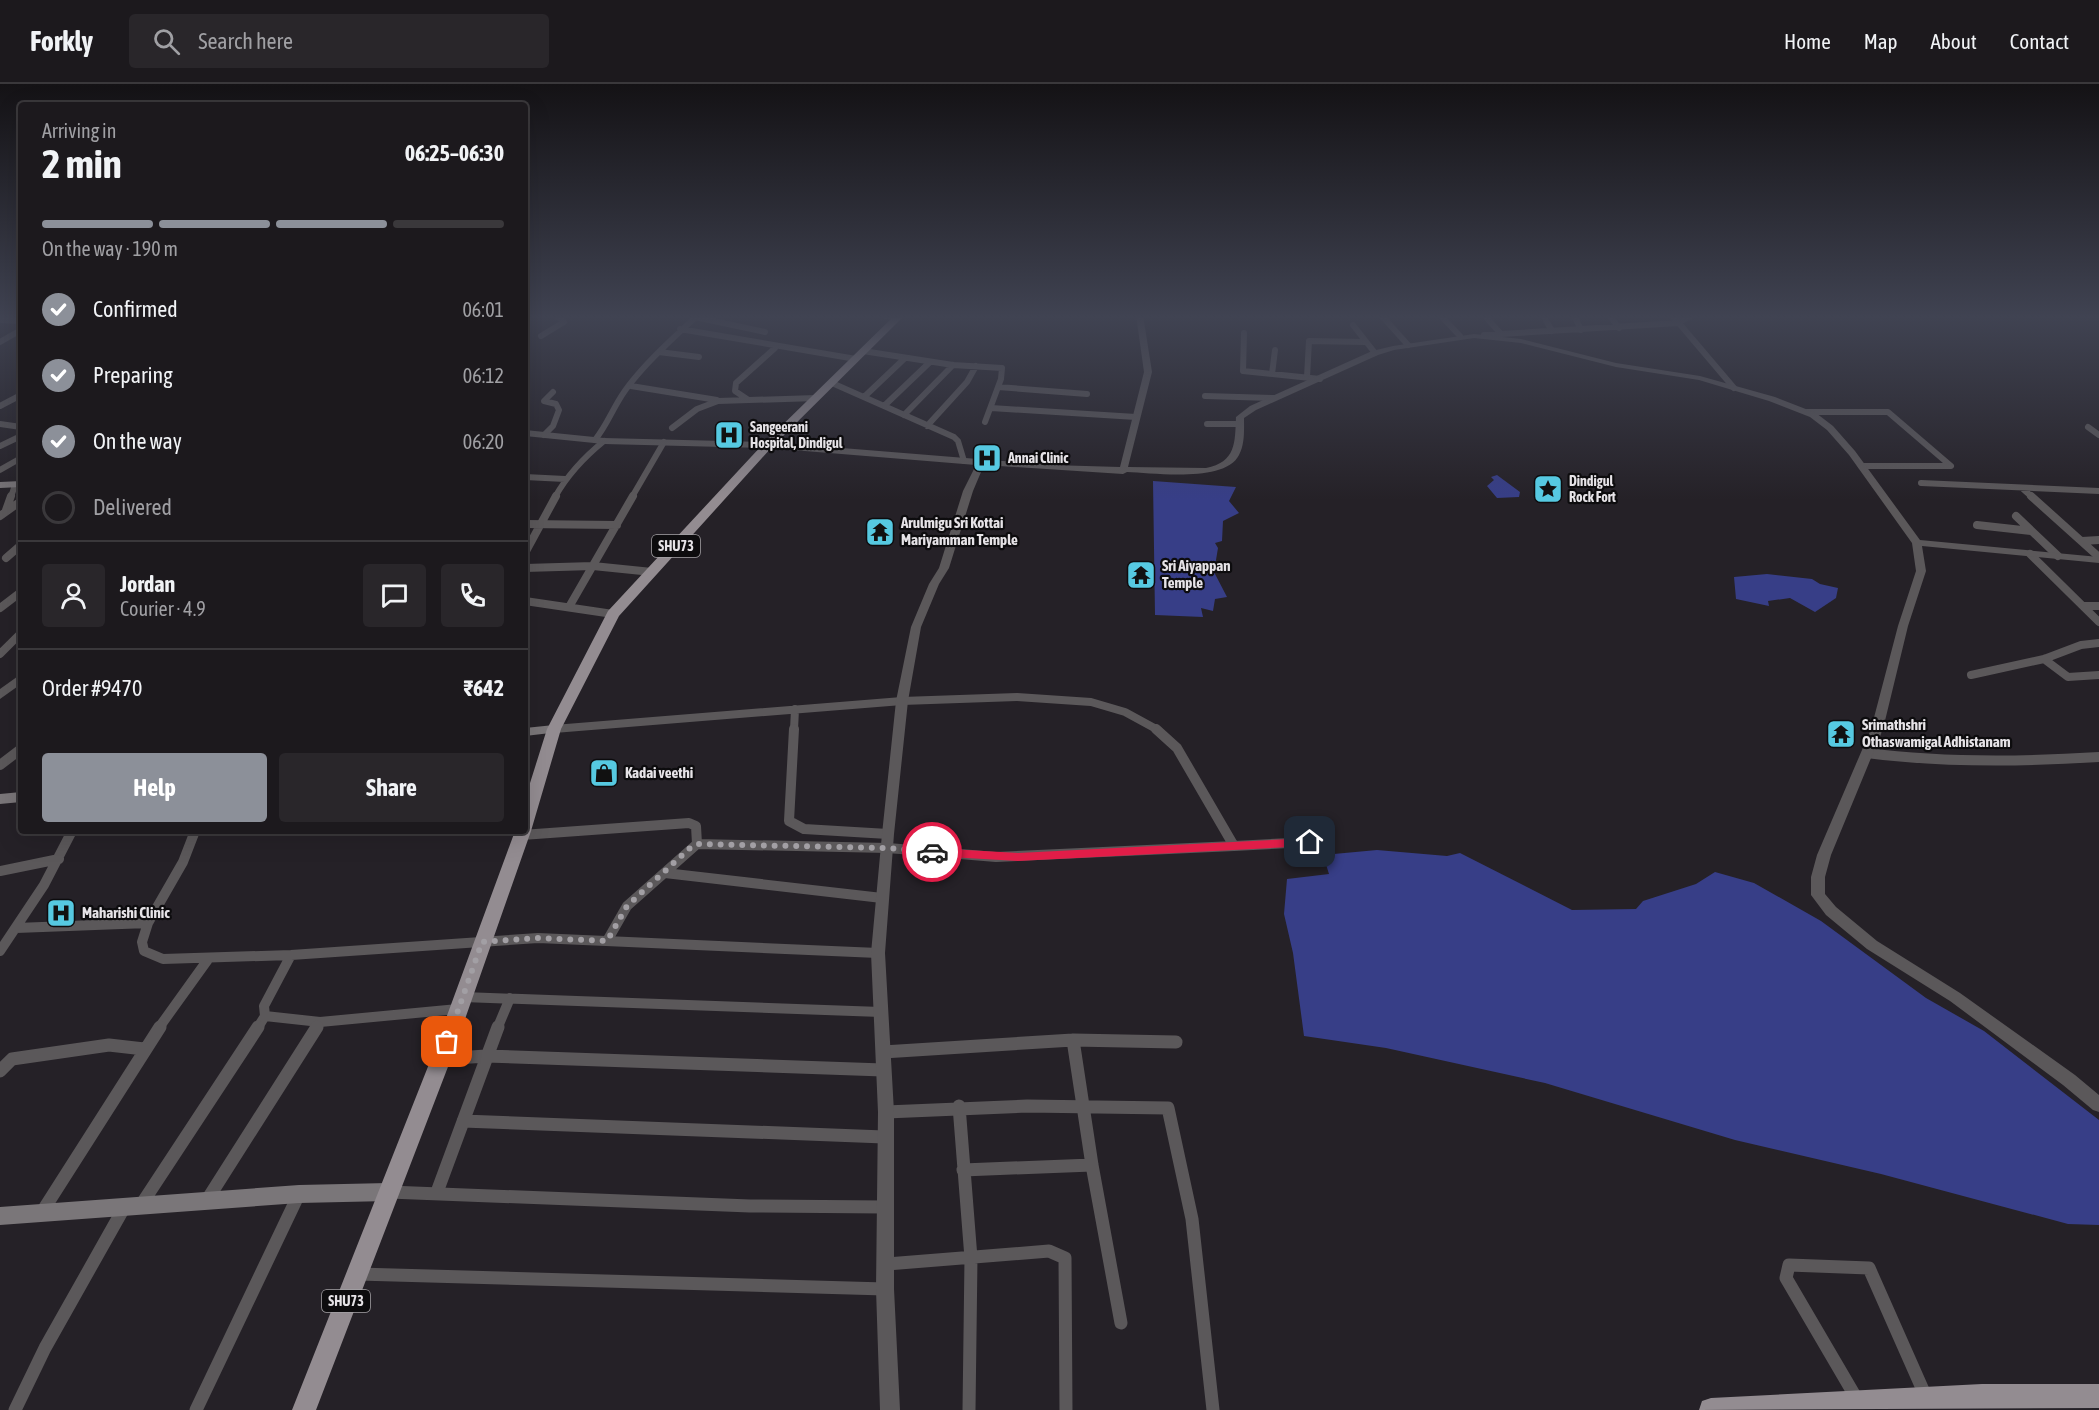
<!DOCTYPE html>
<html lang="en">
<head>
<meta charset="utf-8">
<style>
  :root { --surface:#1c191d; --page:#29262a; --text:#f1f3f6; --muted:#a0a0a4; --line:#3a383b; --accent:#8c9099 }
  body { margin:0; font-family:"Asap Condensed",sans-serif; background:var(--page); color:var(--text); height:100vh; display:flex; flex-direction:column; font-size:22px; white-space:nowrap }
  * { box-sizing:border-box; margin:0 }
  p { font-size:20px; color:var(--muted) }
  .icon { flex:none; width:33px; height:33px; fill:none; stroke:currentColor; stroke-width:2; stroke-linecap:round; stroke-linejoin:round }
  .map { position:relative; flex:1; overflow:hidden }
  .panel { position:absolute; left:18px; top:18px; width:510px; height:732px; display:flex; flex-direction:column; background:var(--surface); border-radius:6px; box-shadow:0 6px 24px #0002,0 0 0 2px var(--line) }
  .panel>* { flex:none }
  .pin { position:absolute; display:grid; place-items:center; width:51px; height:51px; color:#fff; margin:-26px; border-radius:12px; box-shadow:0 3px 9px #0006 }
  .courier { position:absolute; display:grid; place-items:center; width:60px; height:60px; margin:-30px; border:4px solid #e11d48; border-radius:50%; background:#fff; color:#222; box-shadow:0 2px 8px #0007 }
  .head em { font-style:normal; font-weight:700 }
  .head div { display:flex; flex-direction:column-reverse }
  .head { display:flex; align-items:center; justify-content:space-between; height:102px; padding:0 24px }
  h1 { font-size:39px; font-weight:700; line-height:45px }
  .bar { display:grid; grid-template-columns:repeat(4,1fr); gap:9px 6px; align-content:center; height:72px; padding:0 24px }
  .bar i { height:8px; border-radius:4px; background:var(--line) }
  .bar .current { background:var(--accent) }
  .bar p { grid-column:span 4 }
  .line { display:flex; align-items:center; gap:15px; padding:0 24px; border-top:2px solid var(--line) }
  .line div { flex:1 }
  .round { display:grid; place-items:center; flex:none; width:63px; height:63px; border-radius:6px; background:var(--page) }
  ol { padding:0 24px; list-style:none }
  li { display:flex; align-items:center; gap:18px; height:66px }
  li p { margin-inline-start:auto }
  li .icon { padding:6px; border-radius:50%; background:var(--accent); color:#fff; stroke-width:4 }
  li:last-child { color:var(--muted) }
  li i { width:33px; height:33px; border:3px solid var(--line); border-radius:50% }
  .primary-button { display:flex; gap:12px; margin-top:auto; padding:12px 24px }
  .primary-button a { flex:1; height:69px; border-radius:6px; background:var(--accent); color:#fff; font-size:24px; font-weight:700; line-height:69px; text-align:center }
  .primary-button a+a { background:var(--page); color:var(--text) }
  header { display:flex; align-items:center; gap:36px; box-sizing:border-box; height:84px; padding:0 30px; background:var(--surface); border-bottom:2px solid var(--line) }
  header strong { font-size:28px }
  nav { display:flex; gap:33px; margin-inline-start:auto; font-size:21px }
  .search { width:420px; height:54px; background:var(--page); display:flex; align-items:center; gap:15px; box-sizing:border-box; padding:0 21px; border-radius:6px; color:var(--muted); font-size:22px }
  .map>svg:first-child { display:block }
</style>
</head>
<body>
<header>
<strong>Forkly</strong>
<div class="search"><svg class="icon" aria-label="search" viewBox="0 0 24 24"><circle cx="10" cy="10" r="6"/><path d="M15 15l6 6"/></svg>Search here</div>
<nav><a>Home</a><a>Map</a><a>About</a><a>Contact</a></nav>
</header>
<div class="map">
<svg width="2099" height="1326" viewBox="0 0 2099 1326">
  <rect width="100%" height="100%" fill="#252127"/>
  <!-- water -->
  <path fill="#373e87" d="M1497,391L1520,408L1519,413L1497,414L1487,402L1494,396L1491,393Z
    M1153,397L1236,403L1229,417L1239,429L1223,437L1222,457L1215,459L1218,464L1214,488L1227,513L1215,515L1213,527L1201,524L1203,533L1155,531Z
    M1767,490L1812,495L1820,500L1838,504L1836,514L1815,528L1790,514L1768,517L1769,522L1736,515L1734,493Z
    M1377,766L1447,772L1460,769L1572,826L1636,825L1643,817L1696,800L1715,788L1754,799L1821,837L1926,914L1984,947L2099,1036V1141L2068,1140L1881,1090L1735,1056L1545,999L1386,964L1304,952L1293,869L1284,830L1287,795L1329,790L1323,771Z"/>
  <g fill="none" stroke-linecap="round" stroke-linejoin="round">
    <!-- minor-far3 -->
    <path stroke="#5b585a" stroke-width="6" d="M1484,231L1501,250
      M1543,231L1552,247
      M1574,231L1581,246
      M1609,231L1619,244
      M1672,231L1734,304
      M1382,232L1408,261
      M695,233L765,248
      M1442,233L1460,252
      M0,236L21,237
      M1353,241L1375,269
      M680,245L856,275
      M1244,249L1243,287L1320,295
      M1484,251L1678,239L1692,231
      M541,252L564,238L556,231
      M0,258L21,246
      M863,267L953,281L1002,284L1001,295L985,338
      M659,268L699,273
      M1272,290L1275,266
      M1307,293L1309,257L1365,258
      M832,299L954,353L958,357L964,377
      M631,302L717,316
      M998,303L1087,310
      M1205,312L1274,314
      M864,313L905,274
      M747,315L735,307L736,299L775,264
      M0,322L21,311
      M884,322L930,278
      M991,324L1136,333
      M1807,328H1888L1951,382H1861
      M904,331L953,281
      M0,340L21,343
      M1207,340H1240
      M927,342L967,298L976,282
      M2088,343L2099,351
      M672,344L697,325L718,317L816,314
      M544,351L553,342L559,326L556,320L544,317L553,308
      M595,356C606,342 610,331 619,316C635,288 674,253 698,231
      M0,362L21,352
      M0,386L21,374
      M525,393L565,395
      M1921,399L2099,407
      M2023,405L2032,413
      M11,413L15,401
      M555,413C568,390 583,374 604,357
      M632,413L664,358"/>
    <!-- minor-far2 -->
    <path stroke="#5b585a" stroke-width="8" d="M2031,412L2099,473
      M6,426L11,412
      M0,432L21,417
      M2016,432L2058,472
      M525,440L617,441
      M1977,441L2031,447
      M2082,457L2099,456
      M525,469L556,412
      M2030,470L2099,538
      M6,474L21,461
      M525,484L593,482L652,488
      M525,517L613,530
      M2084,522H2099
      M569,523L633,412
      M0,524L21,508
      M0,570L21,549
      M2044,575L2068,593L2099,591
      M1971,591L2044,575L2081,561L2099,559
      M554,645L902,617L1017,613L1091,618L1125,628L1158,646
      M794,646L795,625"/>
    <!-- minor-far1 -->
    <path stroke="#5b585a" stroke-width="10" d="M794,645L789,737L804,745L888,750
      M1867,669C1944,679 2021,678 2099,673
      M0,681L21,665
      M522,751L689,739L696,742L697,760
      M1234,762L1309,758
      M0,787L59,775
      M665,789L882,814
      M148,839L183,778L195,747
      M16,844L148,839L142,858L144,867L163,875L291,871L538,854L878,869
      M607,857L627,822L697,760L888,764L996,773L1234,762L1177,664L1156,645
      M0,867L44,801L72,747
      M291,871L264,922L265,932L320,938L458,925
      M463,913L881,928
      M158,945L209,874
      M257,945L265,932
      M316,945L320,938
      M497,945L510,914"/>
    <!-- minor -->
    <path stroke="#5b585a" stroke-width="13" d="M1073,956L1092,1081L1121,1239
      M883,968L1073,956L1176,958
      M441,975L486,972L883,986
      M0,987L12,975L109,961L144,965
      M959,1022L971,1174L969,1326
      M886,1028L1027,1022L1168,1024L1192,1135L1213,1326
      M463,1037L884,1053
      M963,1086L1092,1081
      M389,1108L750,1122L884,1123
      M437,1108L498,943
      M207,1116L317,943
      M141,1121L258,943
      M42,1128L160,943
      M887,1180L1049,1167L1065,1174L1066,1326
      M358,1190L885,1205
      M1858,1317L1786,1194L1789,1181L1869,1184L1926,1313
      M15,1326L45,1264L125,1122
      M196,1326L299,1110"/>
    <!-- tertiary -->
    <path fill="#5b585a" fill-rule="evenodd" d="M1136,231H1143L1152,288L1128,383L1206,384C1236,378 1235,359 1236,333L1250,322L1372,267L1393,262L1474,250L1521,255L1616,279L1700,292L1775,313L1816,329L1833,342L1855,367L1920,456L2099,473V479L1922,462L1926,487L1908,542L1883,645L1831,771L1825,793V810L1836,823L1877,857L1960,909L2075,991L2099,1011V1028L2093,1026L2063,1001L1950,917L1867,865L1826,831L1811,811V793L1817,771L1871,645L1898,542L1916,487L1912,459L1849,371L1827,346L1810,333L1769,317L1699,296L1616,283L1521,259L1474,254L1394,266L1378,271L1256,326L1244,334C1244,346 1245,360 1239,371C1225,399 1154,389 1127,388L1123,390L984,381L973,407L949,484L939,500L921,543L908,617L894,750L885,869L894,1028V1205L900,1326H880L876,1205L878,1028L871,869L882,750L896,617L911,543L929,500L939,484L963,407L976,381L768,364L604,360L525,352V346L604,354L768,358L1051,381L1120,383L1144,288Z
      M21,590V600L0,615V605Z"/>
    <!-- secondary -->
    <path fill="#7a7679" fill-rule="evenodd" d="M869,231H902L903,232C896,236 876,235 869,231Z
      M21,397V403L0,404V398Z
      M554,641L561,645L559,648L525,652V644Z
      M21,708V718L0,720V710Z
      M388,1099L395,1102L398,1108L395,1114L388,1117L299,1119L0,1141V1123L299,1101Z"/>
    <!-- primary -->
    <path fill="#938c91" fill-rule="evenodd" d="M895,231H905L772,363L619,532L561,645L531,747L451,975L316,1326H292L431,975L515,747H525V715L547,645L608,527L764,359Z
      M1982,1300H2099V1324L1699,1326L1702,1317L1711,1314Z"/>
  </g>
  <!-- sky -->
  <linearGradient id="sky" x2="0" y2="1"><stop stop-color="#141215"/><stop offset="0.56" stop-color="#404352"/><stop offset="1" stop-color="#404352" stop-opacity="0"/></linearGradient>
  <rect width="2099" height="416" fill="url(#sky)"/>
  <!-- route -->
  <path fill="#e11d48" d="M1310,754L1315,758L1310,762L1018,777L932,772L927,768L932,764L1018,769Z"/>
  <g fill="none" stroke-linecap="round" stroke-linejoin="round">
    <!-- done -->
    <path stroke="#a29fa4" stroke-width="6" stroke-dasharray="0 10.8" d="M447,958L482,858L538,854L607,857L627,822L690,764L697,760L888,764L932,768"/>
  </g>
  <!-- icons -->
  <defs>
    <g id="hospital-square" transform="scale(1.5)"><rect x="-9" y="-9" width="18" height="18" rx="4" fill="#56c9e1" stroke="#0d0c0e"/><path d="M-5-5h3v3.5h4V-5h3V5h-3V1.5h-4V5h-3Z" fill="#111"/></g>
    <g id="sight-square" transform="scale(1.5)"><rect x="-9" y="-9" width="18" height="18" rx="4" fill="#56c9e1" stroke="#0d0c0e"/><path d="M0-6L1.8-2.2L6-1.7L2.9 1.2L3.7 5.4L0 3.3L-3.7 5.4L-2.9 1.2L-6-1.7L-1.8-2.2Z" fill="#111"/></g>
    <g id="temple-square" transform="scale(1.5)"><rect x="-9" y="-9" width="18" height="18" rx="4" fill="#56c9e1" stroke="#0d0c0e"/><path d="M0-6L5-2H3V0L6.5 2.5H4V6H1.5V3h-3V6H-4V2.5H-6.5L-3 0V-2H-5Z" fill="#111"/></g>
    <g id="shop-square" transform="scale(1.5)"><rect x="-9" y="-9" width="18" height="18" rx="4" fill="#56c9e1" stroke="#0d0c0e"/><path d="M-5-2.5h2.3a2.7 3.5 0 0 1 5.4 0H5L5.5 6h-11ZM-1.5-2.5h3a1.5 2.3 0 0 0-3 0Z" fill="#111"/></g>
  </defs>
  <g fill-rule="evenodd">
    <use href="#hospital-square" x="729" y="351"/>
    <use href="#hospital-square" x="987" y="374"/>
    <use href="#sight-square" x="1548" y="405"/>
    <use href="#temple-square" x="880" y="448"/>
    <use href="#temple-square" x="1141" y="491"/>
    <use href="#temple-square" x="1841" y="650"/>
    <use href="#shop-square" x="604" y="689"/>
    <use href="#hospital-square" x="61" y="829"/>
  </g>
  <g text-anchor="middle" stroke-width="4.5" stroke-linejoin="round" paint-order="stroke">
    <!-- far-poi labels -->
    <g font-size="14" font-weight="bold" fill="#e6e3e7" stroke="#0d0c0e" text-anchor="start">
      <text x="750" y="348">Sangeerani<tspan x="750" dy="16">Hospital, Dindigul</tspan></text>
      <text x="1008" y="379">Annai Clinic</text>
      <text x="1569" y="402">Dindigul<tspan x="1569" dy="16">Rock Fort</tspan></text>
    </g>
    <!-- shield labels -->
    <g fill="#0d0c0e" stroke="#a5a2a6" stroke-width="1.5">
      <rect x="652" y="451" width="48" height="22" rx="4.5"/>
      <rect x="322" y="1206" width="48" height="22" rx="4.5"/>
    </g>
    <g font-size="14" font-weight="bold" fill="#e6e3e7">
      <text x="676" y="467">SHU73</text>
      <text x="346" y="1222">SHU73</text>
    </g>
    <!-- poi labels -->
    <g font-size="15" font-weight="bold" fill="#e6e3e7" stroke="#0d0c0e" text-anchor="start">
      <text x="901" y="444">Arulmigu Sri Kottai<tspan x="901" dy="17">Mariyamman Temple</tspan></text>
      <text x="1162" y="487">Sri Aiyappan<tspan x="1162" dy="17">Temple</tspan></text>
      <text x="1862" y="646">Srimathshri<tspan x="1862" dy="17">Othaswamigal Adhistanam</tspan></text>
      <text x="625" y="694">Kadai veethi</text>
      <text x="82" y="834">Maharishi Clinic</text>
    </g>
  </g>
</svg>
<div class="pin" style="left:447px;top:958px;background:#ea580c"><svg class="icon" aria-label="bag" viewBox="0 0 24 24"><path d="M5 8h14l-1 12H6zM9 8a3 3 0 0 1 6 0"/></svg></div>
<div class="pin" style="left:1310px;top:758px;background:#1f2937"><svg class="icon" aria-label="home" viewBox="0 0 24 24"><path d="M3 11l9-7 9 7M6 9v11h12V9"/></svg></div>
<div class="courier" style="left:932px;top:768px"><svg class="icon" aria-label="car" viewBox="0 0 24 24"><path d="M5 17H2v-5l4-1 3-4h7l3 4 3 1v5h-3M9 17h6M6 11h13"/><circle cx="7" cy="17" r="2"/><circle cx="17" cy="17" r="2"/></svg></div>
<section class="panel">
<div class="head"><div><h1>2 min</h1><p>Arriving in</p></div><em>06:25–06:30</em></div>
<div class="bar"><i class="current"></i><i class="current"></i><i class="current"></i><i></i><p>On the way · 190 m</p></div>
<ol>
<li><svg class="icon" aria-label="check" viewBox="0 0 24 24"><path d="M5 12l5 5 9-10"/></svg>Confirmed<p>06:01</p></li>
<li><svg class="icon" aria-label="check" viewBox="0 0 24 24"><path d="M5 12l5 5 9-10"/></svg>Preparing<p>06:12</p></li>
<li><svg class="icon" aria-label="check" viewBox="0 0 24 24"><path d="M5 12l5 5 9-10"/></svg>On the way<p>06:20</p></li>
<li><i></i>Delivered</li>
</ol>
<div class="line" style="height:108px"><a class="round"><svg class="icon" aria-label="person" viewBox="0 0 24 24"><circle cx="12" cy="8" r="4"/><path d="M4 21q1-7 8-7t8 7"/></svg></a><div><b>Jordan</b><p>Courier · 4.9</p></div><a class="round"><svg class="icon" aria-label="chat" viewBox="0 0 24 24"><path d="M4 5h16v11H9l-5 4z"/></svg></a><a class="round"><svg class="icon" aria-label="phone" viewBox="0 0 24 24"><path d="M5 4h4l2 5-3 2q2 4 5 5l2-3 5 2v4C11 20 4 13 5 4z"/></svg></a></div>
<div class="line" style="height:78px"><div>Order #9470</div><b>₹642</b></div>
<div class="primary-button"><a>Help</a><a>Share</a></div>
</section>
</div>
</body>
</html>
